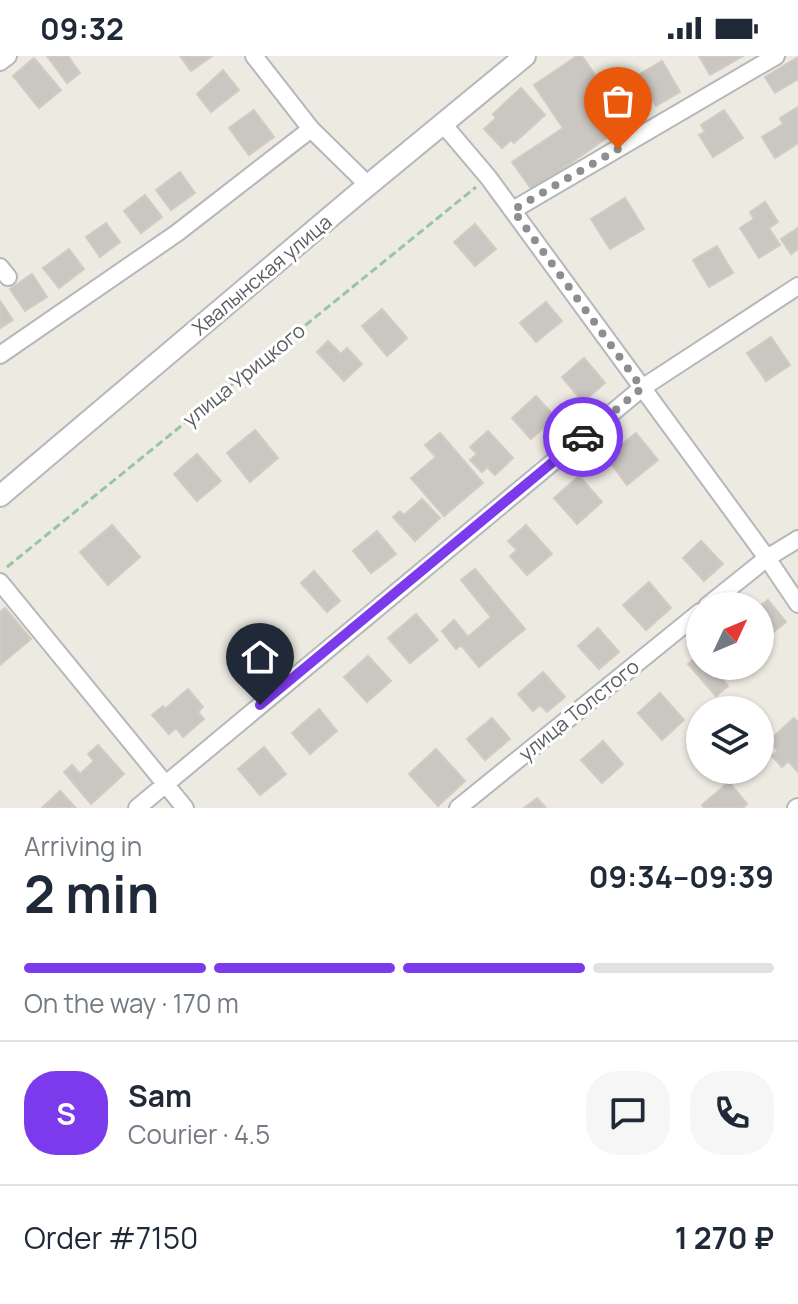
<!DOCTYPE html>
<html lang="en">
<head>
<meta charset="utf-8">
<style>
  :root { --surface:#fff; --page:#f6f6f7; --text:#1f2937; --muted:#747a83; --line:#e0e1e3; --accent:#7c3aed }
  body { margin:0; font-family:Manrope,sans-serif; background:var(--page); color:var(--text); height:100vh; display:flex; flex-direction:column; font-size:30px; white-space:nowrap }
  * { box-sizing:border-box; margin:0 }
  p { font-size:26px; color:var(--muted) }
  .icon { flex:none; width:44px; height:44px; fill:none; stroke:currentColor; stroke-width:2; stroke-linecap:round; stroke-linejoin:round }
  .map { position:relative; height:752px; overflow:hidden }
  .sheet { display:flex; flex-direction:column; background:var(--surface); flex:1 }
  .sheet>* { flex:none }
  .needle { width:52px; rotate:46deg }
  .controls { position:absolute; left:686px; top:536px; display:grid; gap:16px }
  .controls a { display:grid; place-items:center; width:88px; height:88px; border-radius:50%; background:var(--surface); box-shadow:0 2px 6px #0004; font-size:40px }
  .pin { position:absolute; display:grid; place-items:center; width:68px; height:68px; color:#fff; margin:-82px -34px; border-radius:50% 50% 50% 0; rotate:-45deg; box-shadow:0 0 8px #0007 }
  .pin .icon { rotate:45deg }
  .courier { position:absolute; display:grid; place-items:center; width:80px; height:80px; margin:-40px; border:6px solid #7c3aed; border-radius:50%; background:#fff; color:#222; box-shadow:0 2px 10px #0007 }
  .summary em { font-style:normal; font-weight:700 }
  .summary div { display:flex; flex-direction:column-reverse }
  .summary { display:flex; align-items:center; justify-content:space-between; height:136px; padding:0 24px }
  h1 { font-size:52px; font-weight:700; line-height:60px }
  .bar { display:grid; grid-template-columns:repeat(4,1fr); gap:12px 8px; align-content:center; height:96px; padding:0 24px }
  .bar i { height:10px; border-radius:6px; background:var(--line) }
  .bar .on { background:var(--accent) }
  .bar p { grid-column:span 4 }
  .line { display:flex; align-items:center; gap:20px; padding:0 24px; border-top:2px solid var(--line) }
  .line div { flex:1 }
  .round { display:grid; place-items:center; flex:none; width:84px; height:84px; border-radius:32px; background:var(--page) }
  .status { display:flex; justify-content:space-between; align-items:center; height:56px; padding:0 40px; background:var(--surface); direction:ltr }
  .status svg { height:22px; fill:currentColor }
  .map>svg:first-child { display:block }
</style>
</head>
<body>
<div class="status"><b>09:32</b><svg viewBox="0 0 49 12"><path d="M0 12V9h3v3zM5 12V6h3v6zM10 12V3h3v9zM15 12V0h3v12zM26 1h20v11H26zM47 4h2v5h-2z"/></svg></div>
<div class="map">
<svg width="798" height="752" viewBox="0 0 798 752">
  <rect width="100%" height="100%" fill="#edeae2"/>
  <!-- building -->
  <path fill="#cac6c1" stroke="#d1cbc0" stroke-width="2" d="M47,0H68L80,17L67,27Z
    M180,0H212L191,15Z
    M577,0H582L628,67L532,134L512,106L563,72L534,29Z
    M699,0H743L710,19Z
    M798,1V23L775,37L765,21Z
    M34,2L61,34L39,52L13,20Z
    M662,5L680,36L656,50L638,19Z
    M223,14L239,34L211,56L197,38Z
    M521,32L545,59L514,87L511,84L502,92L484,73L496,62L493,58Z
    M798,51V87L775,102L762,81L783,68L780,62Z
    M254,54L274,81L249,99L229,72Z
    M724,54L743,82L713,101L699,79L705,76L701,69Z
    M180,116L195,137L171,154L156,134Z
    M145,139L162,161L141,177L124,155Z
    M625,142L644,173L610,193L591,163Z
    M765,146L778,166L769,172L780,189L759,202L740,172L754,163L750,156Z
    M106,167L120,186L100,201L86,181Z
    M475,168L496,193L475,210L454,186Z
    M798,172V193L791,198L781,183Z
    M717,190L733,217L709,231L693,204Z
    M69,193L84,213L59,232L43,212Z
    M32,218L47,241L25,255L10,233Z
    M0,245L13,264L0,272Z
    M546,246L562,265L536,286L520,267Z
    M382,253L407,282L387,300L362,270Z
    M771,281L790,309L766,325L747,297Z
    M328,285L341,298L347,292L362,308L344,325L317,296Z
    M584,302L605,327L583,346L562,321Z
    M536,340L555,361L531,383L512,362Z
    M255,374L278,402L250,426L227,397Z
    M488,375L513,402L495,419L487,411L482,416L470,404L477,398L470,391Z
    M440,377L483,427L444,460L411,422L436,401L425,389Z
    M636,377L658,404L627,429L606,401Z
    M197,398L221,425L197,445L174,418Z
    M579,420L602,446L577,468L554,442Z
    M422,443L440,462L415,485L393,461L400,455L404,459Z
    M112,469L140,501L108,529L80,496Z
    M526,469L552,498L527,519L510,500L517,494L508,485Z
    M377,475L396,498L371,517L353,495Z
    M701,485L723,508L704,525L683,502Z
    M475,513L525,573L479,611L461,589L456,593L442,575L454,564L468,581L491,561L461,524Z
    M314,515L340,545L327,556L301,527Z
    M649,526L671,552L646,574L623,549Z
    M768,544L786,566L761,586L760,550Z
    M5,552L31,583L0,609V556Z
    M416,558L438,584L410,607L388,582Z
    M264,568L285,592L252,621L231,597Z
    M598,572L619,596L599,613L578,590Z
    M700,598V610H732L720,620L728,630L716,640L688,608Z
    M368,600L391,625L367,646L344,621Z
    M543,616L565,641L547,656L540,649L533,655L518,638Z
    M188,633L203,651L198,656L204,663L183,681L176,672L169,678L152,659L163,650L165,653Z
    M660,637L684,664L662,684L638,657Z
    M319,653L337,675L310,698L292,677Z
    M492,662L510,683L485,704L467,683Z
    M794,662L798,666V716L788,705L782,711L772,700L778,695L769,685Z
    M603,685L623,708L602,727L581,704Z
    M98,689L124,718L91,748L64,716L72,709L80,718L94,705L88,698Z
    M264,691L286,718L260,739L238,713Z
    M436,693L465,725L438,750L409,718Z
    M729,726L747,748L743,752H704L702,749Z
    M60,735L76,752H42Z
    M537,742L546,752H524Z"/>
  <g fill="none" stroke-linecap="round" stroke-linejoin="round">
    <!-- minor casing -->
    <g stroke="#b4b8bc" stroke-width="20">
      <path id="minor" d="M254,0L311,73L368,129
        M0,6L8,0
        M443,68L488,121L767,502L798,548
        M513,154L776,0
        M0,211L8,221
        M0,299L177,177L311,73
        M0,526L185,752
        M707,550L767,502L798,483
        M137,752L642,332L798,230
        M458,752L700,556
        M796,752L798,751"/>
    </g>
    <!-- tertiary casing -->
    <g stroke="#b4b8bc" stroke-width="24">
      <path id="tertiary" d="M0,440L355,140L525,0"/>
    </g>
    <!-- path -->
    <path stroke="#98c5a2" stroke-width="3" stroke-dasharray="8 4" stroke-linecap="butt" d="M7,511L476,131"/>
    <!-- minor -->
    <use href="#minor" stroke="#fff" stroke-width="16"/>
    <!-- tertiary -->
    <use href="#tertiary" stroke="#fff" stroke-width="20"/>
  </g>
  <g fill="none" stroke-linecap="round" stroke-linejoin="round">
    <!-- done -->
    <path stroke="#8d8f8f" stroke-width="8" stroke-dasharray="0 14.4" d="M583,381L642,332L513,154L618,93"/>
    <!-- route -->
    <path stroke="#7c3aed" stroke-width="10" d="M260,649L583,381"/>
  </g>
  <g text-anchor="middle" stroke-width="6" stroke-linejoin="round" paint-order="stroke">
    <!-- street labels -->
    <g font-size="20" fill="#5a5e62" stroke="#fff">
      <text transform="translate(262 219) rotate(-40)" y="7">Хвалынская улица</text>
      <text transform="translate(244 319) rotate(-39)" y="7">улица Урицкого</text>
      <text transform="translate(579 654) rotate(-39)" y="7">улица Толстого</text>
    </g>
  </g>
</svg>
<div class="controls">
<a><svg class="needle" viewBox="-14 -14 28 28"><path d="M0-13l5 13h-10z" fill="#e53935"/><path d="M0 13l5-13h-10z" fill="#747a83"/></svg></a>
<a><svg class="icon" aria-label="layers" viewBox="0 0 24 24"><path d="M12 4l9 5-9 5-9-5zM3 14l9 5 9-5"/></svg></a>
</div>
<div class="pin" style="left:618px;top:93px;background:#ea580c"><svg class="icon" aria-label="bag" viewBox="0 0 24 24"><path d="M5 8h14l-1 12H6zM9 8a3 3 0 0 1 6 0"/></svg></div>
<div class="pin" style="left:260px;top:649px;background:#1f2937"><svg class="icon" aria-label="home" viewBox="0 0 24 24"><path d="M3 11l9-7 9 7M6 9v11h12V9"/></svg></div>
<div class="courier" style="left:583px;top:381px"><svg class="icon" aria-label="car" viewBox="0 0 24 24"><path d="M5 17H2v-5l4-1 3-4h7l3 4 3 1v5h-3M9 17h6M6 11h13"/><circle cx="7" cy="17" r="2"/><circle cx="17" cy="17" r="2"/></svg></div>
</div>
<section class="sheet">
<div class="summary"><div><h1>2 min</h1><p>Arriving in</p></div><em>09:34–09:39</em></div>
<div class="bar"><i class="on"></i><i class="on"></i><i class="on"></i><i></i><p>On the way · 170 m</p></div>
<div class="line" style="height:144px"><b class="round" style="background:var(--accent);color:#fff">S</b><div><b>Sam</b><p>Courier · 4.5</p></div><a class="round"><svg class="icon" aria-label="chat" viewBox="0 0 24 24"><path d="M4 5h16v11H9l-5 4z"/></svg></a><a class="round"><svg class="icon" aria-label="phone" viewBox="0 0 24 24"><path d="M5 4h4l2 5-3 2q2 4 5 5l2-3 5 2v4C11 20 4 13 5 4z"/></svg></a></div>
<div class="line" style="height:104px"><div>Order #7150</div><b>1 270 ₽</b></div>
</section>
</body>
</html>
